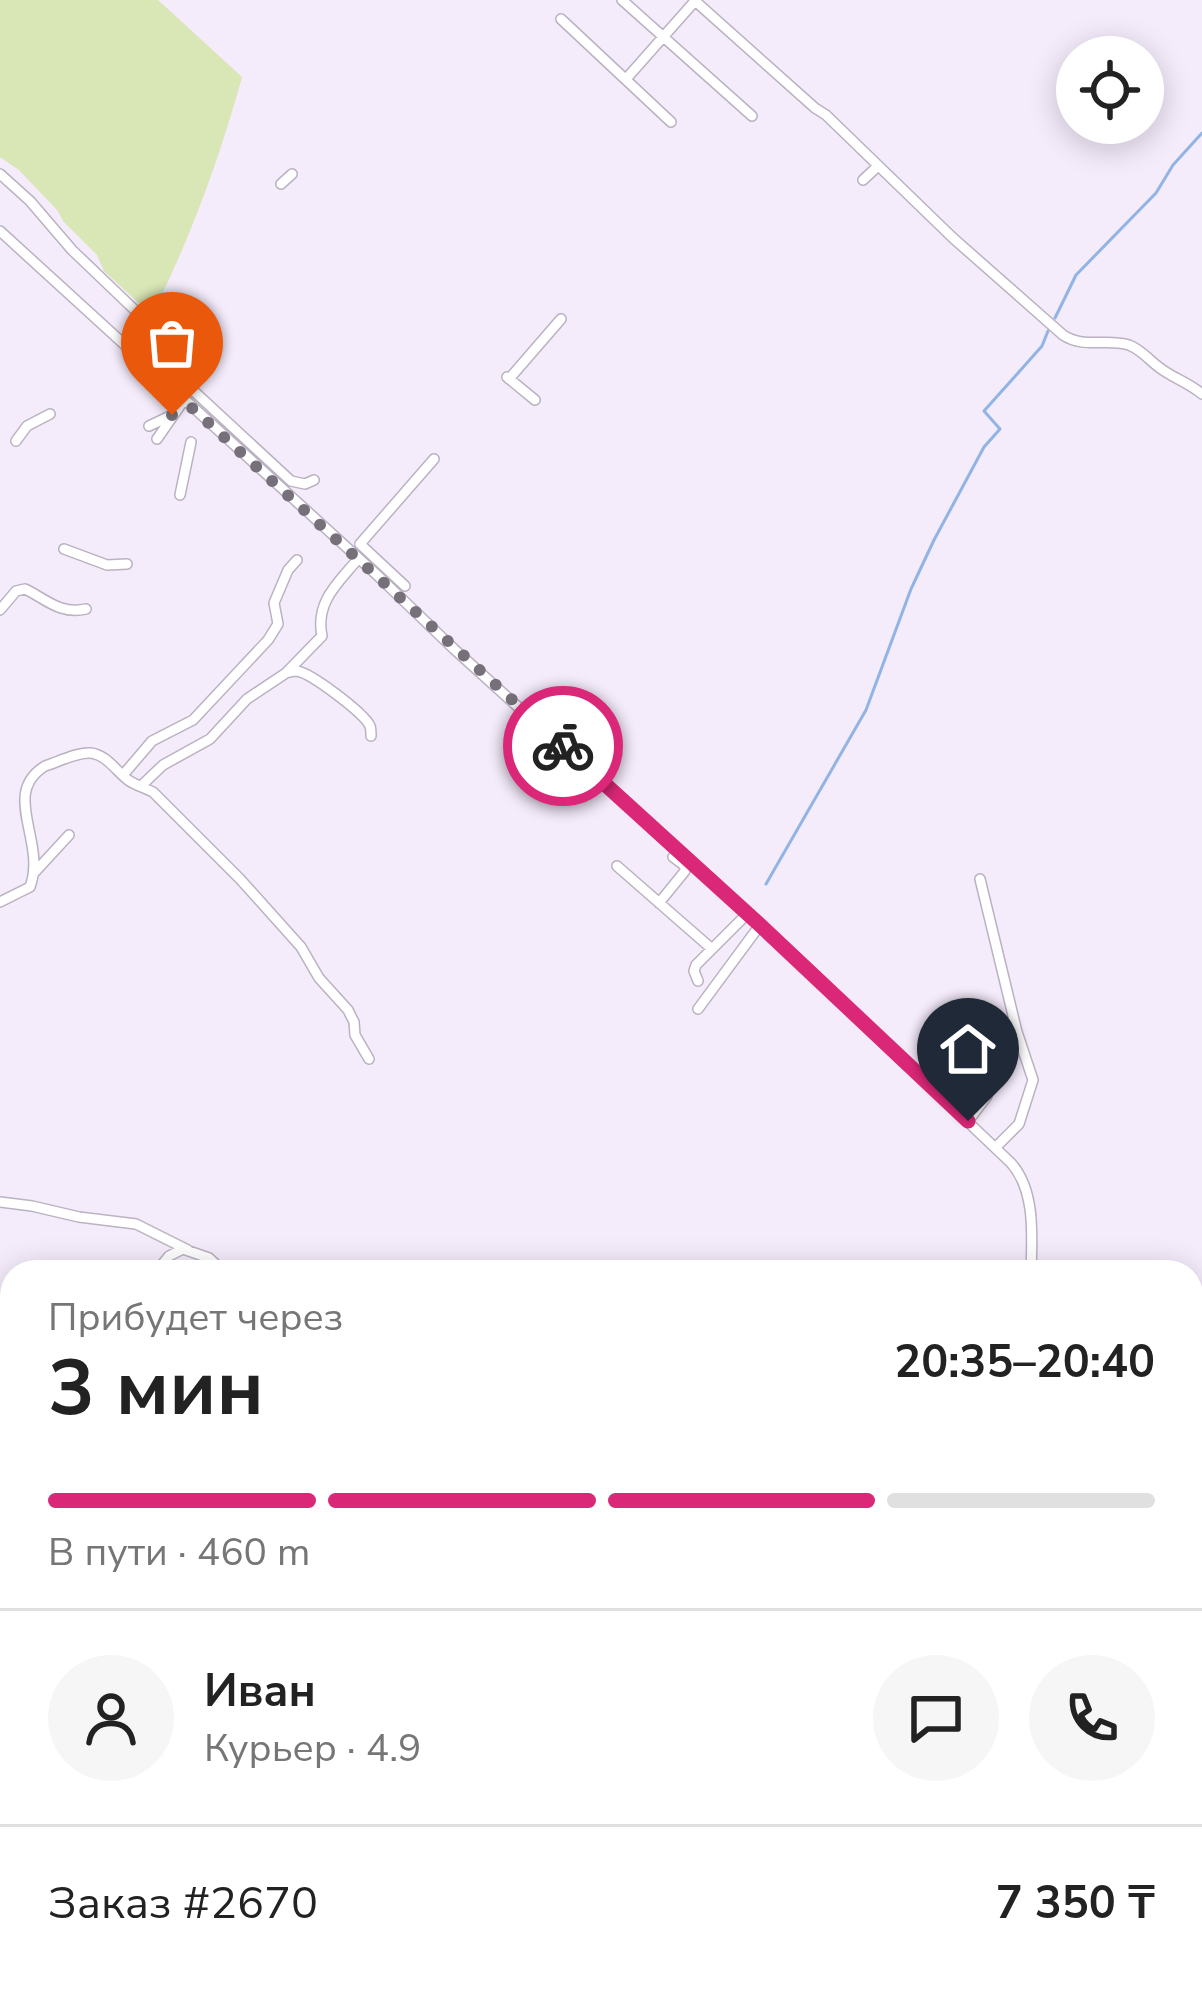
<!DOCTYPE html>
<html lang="ru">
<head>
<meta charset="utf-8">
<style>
  :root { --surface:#fff; --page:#f6f6f6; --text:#222; --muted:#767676; --line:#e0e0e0; --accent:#db2777 }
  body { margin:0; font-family:"Nunito Sans",sans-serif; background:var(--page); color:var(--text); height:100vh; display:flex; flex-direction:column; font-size:45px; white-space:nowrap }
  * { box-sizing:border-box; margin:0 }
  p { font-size:39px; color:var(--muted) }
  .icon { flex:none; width:66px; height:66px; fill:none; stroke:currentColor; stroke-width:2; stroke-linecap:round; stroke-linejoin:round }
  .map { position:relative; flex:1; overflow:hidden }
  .details { position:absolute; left:0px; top:1260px; width:1203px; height:744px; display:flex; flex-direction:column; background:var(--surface); border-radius:36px 36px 0 0; box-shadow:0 6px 30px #0003 }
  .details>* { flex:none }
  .buttons { position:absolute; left:1056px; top:36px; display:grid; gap:24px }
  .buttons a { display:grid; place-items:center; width:108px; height:108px; border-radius:50%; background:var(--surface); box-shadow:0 6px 30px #0003; font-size:60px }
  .pin { position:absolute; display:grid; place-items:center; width:102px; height:102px; color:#fff; margin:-123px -51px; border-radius:50% 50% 50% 0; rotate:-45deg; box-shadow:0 0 12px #0007 }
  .pin .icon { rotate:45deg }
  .courier { position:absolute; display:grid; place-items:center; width:120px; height:120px; margin:-60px; border:9px solid #db2777; border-radius:50%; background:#fff; color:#222; box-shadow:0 3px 15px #0007 }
  .head em { font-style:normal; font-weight:700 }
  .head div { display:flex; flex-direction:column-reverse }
  .head { display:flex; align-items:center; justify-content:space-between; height:204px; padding:0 48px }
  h1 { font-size:78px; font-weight:700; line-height:90px }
  .bar { display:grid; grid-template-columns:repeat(4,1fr); gap:18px 12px; align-content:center; height:144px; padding:0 48px }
  .bar i { height:15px; border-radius:9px; background:var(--line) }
  .bar .current { background:var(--accent) }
  .bar p { grid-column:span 4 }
  .line { display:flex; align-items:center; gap:30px; padding:0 48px; border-top:3px solid var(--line) }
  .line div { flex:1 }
  .round { display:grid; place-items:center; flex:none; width:126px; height:126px; border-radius:63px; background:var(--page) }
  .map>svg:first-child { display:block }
</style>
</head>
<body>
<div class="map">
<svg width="1202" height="2004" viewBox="0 0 1202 2004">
  <rect width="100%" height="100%" fill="#f4ebfb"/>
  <!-- green -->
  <path fill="#d9e6b5" d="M0,0H158L242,77C220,157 192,233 156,307L150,303L142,306L104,271L97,255L63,221L58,211L19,170L0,157Z"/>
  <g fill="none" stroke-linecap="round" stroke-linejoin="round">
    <!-- stream -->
    <path stroke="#91b4e4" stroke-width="3" d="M1055,318L1076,275L1156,193L1173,165L1202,133
      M766,884L866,710L911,589L934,540L984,447L1000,429L984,411L1042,346L1048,331"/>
    <!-- minor casing -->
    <g stroke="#bbb2c1" stroke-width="12">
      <path id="minor" d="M622,0L752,116
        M694,0L815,108L826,115L953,238L1063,335C1084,349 1106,338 1129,345C1142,350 1150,361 1160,368C1173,378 1189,383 1202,394
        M561,19L671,122
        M626,79L695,1
        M0,174L30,201L72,250L142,317
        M863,180L878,166
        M281,184L292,174
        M0,231L377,575L454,649L786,949L1011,1163C1036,1191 1032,1237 1031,1272
        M181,301L144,345L291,481L305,484L314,480
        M507,377L535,400
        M509,379L561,319
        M149,426L170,416
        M157,439L184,400
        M16,441L27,426L50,414
        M180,495L191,442
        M64,549L107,565L127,564
        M405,586L360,544L434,459
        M0,610L16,591L25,589C46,599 60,615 86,609
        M286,673C290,672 293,671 297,671C311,673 364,713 370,726C371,729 371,732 371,736
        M123,775L152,741L193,720L268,640L278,624L274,603L288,570L297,560
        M141,786L163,765L210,739L247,699L286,673L322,636C315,602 338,583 358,559
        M617,866L712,949
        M34,873L69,835
        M980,879L1017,1032L1033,1080L1019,1124L996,1147
        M0,902L30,887C47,841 0,794 45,766C58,762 77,752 90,753C106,754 116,771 128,780C135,785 145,788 153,792L240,879L301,947L319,978L348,1010L354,1022L355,1035L369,1059
        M659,903L685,871V866L673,857
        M698,981L694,971L696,965L747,914
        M698,1009L760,925
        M968,1121L987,1096L985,1088
        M0,1202L32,1206L79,1217L136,1224L188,1250
        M220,1266L243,1272
        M156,1272L169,1256L183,1249L209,1258L224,1272
        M1191,1561L1201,1566
        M0,1625L12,1634
        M0,1859L12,1867
        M0,1907L12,1894
        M0,1921L12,1936
        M1191,1960L1202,1952
        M112,1992L113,2004
        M187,1992L192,2004
        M551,1992L565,2004
        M669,1992L675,2004
        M1052,1992L1058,2004
        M475,2002L479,2004
        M73,2004L82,1992
        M251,2004L260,1992
        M297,2004L310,1992
        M508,2004L513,1992
        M522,2004L528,1992
        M1136,2004L1150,1992"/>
    </g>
    <!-- secondary casing -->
    <g stroke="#bbb2c1" stroke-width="16">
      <path id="secondary" d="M0,1656L12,1667
        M372,1992L386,2004"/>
    </g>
    <!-- minor -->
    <use href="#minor" stroke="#fff" stroke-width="9"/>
    <!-- secondary -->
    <use href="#secondary" stroke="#cad9f9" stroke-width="14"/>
  </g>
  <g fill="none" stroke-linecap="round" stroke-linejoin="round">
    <!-- done -->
    <path stroke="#76707a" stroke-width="12" stroke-dasharray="0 21.6" d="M172,415L192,408L563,746"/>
    <!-- route -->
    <path stroke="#db2777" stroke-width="15" d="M563,746L760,925L968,1121"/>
  </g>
</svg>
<div class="buttons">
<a><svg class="icon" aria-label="locate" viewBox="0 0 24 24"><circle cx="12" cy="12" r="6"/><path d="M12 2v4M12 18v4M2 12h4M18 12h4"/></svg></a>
</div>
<div class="pin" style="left:172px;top:415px;background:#ea580c"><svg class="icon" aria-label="bag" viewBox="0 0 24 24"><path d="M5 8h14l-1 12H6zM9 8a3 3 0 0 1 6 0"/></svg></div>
<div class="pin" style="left:968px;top:1121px;background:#1f2937"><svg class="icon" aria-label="home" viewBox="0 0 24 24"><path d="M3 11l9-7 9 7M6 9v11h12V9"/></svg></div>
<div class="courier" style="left:563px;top:746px"><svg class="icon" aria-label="bike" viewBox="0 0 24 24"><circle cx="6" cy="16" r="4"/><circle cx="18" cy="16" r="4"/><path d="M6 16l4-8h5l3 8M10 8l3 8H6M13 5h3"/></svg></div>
<section class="details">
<div class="head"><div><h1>3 мин</h1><p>Прибудет через</p></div><em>20:35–20:40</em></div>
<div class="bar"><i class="current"></i><i class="current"></i><i class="current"></i><i></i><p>В пути · 460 m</p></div>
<div class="line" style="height:216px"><a class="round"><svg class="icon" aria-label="person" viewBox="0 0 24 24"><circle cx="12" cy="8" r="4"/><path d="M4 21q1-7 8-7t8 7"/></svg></a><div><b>Иван</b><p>Курьер · 4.9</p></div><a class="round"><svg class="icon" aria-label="chat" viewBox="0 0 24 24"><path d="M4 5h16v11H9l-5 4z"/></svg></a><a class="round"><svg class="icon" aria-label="phone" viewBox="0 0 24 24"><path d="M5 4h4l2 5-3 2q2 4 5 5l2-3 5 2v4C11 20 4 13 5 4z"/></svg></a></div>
<div class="line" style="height:156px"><div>Заказ #2670</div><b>7 350 ₸</b></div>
</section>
</div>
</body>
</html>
